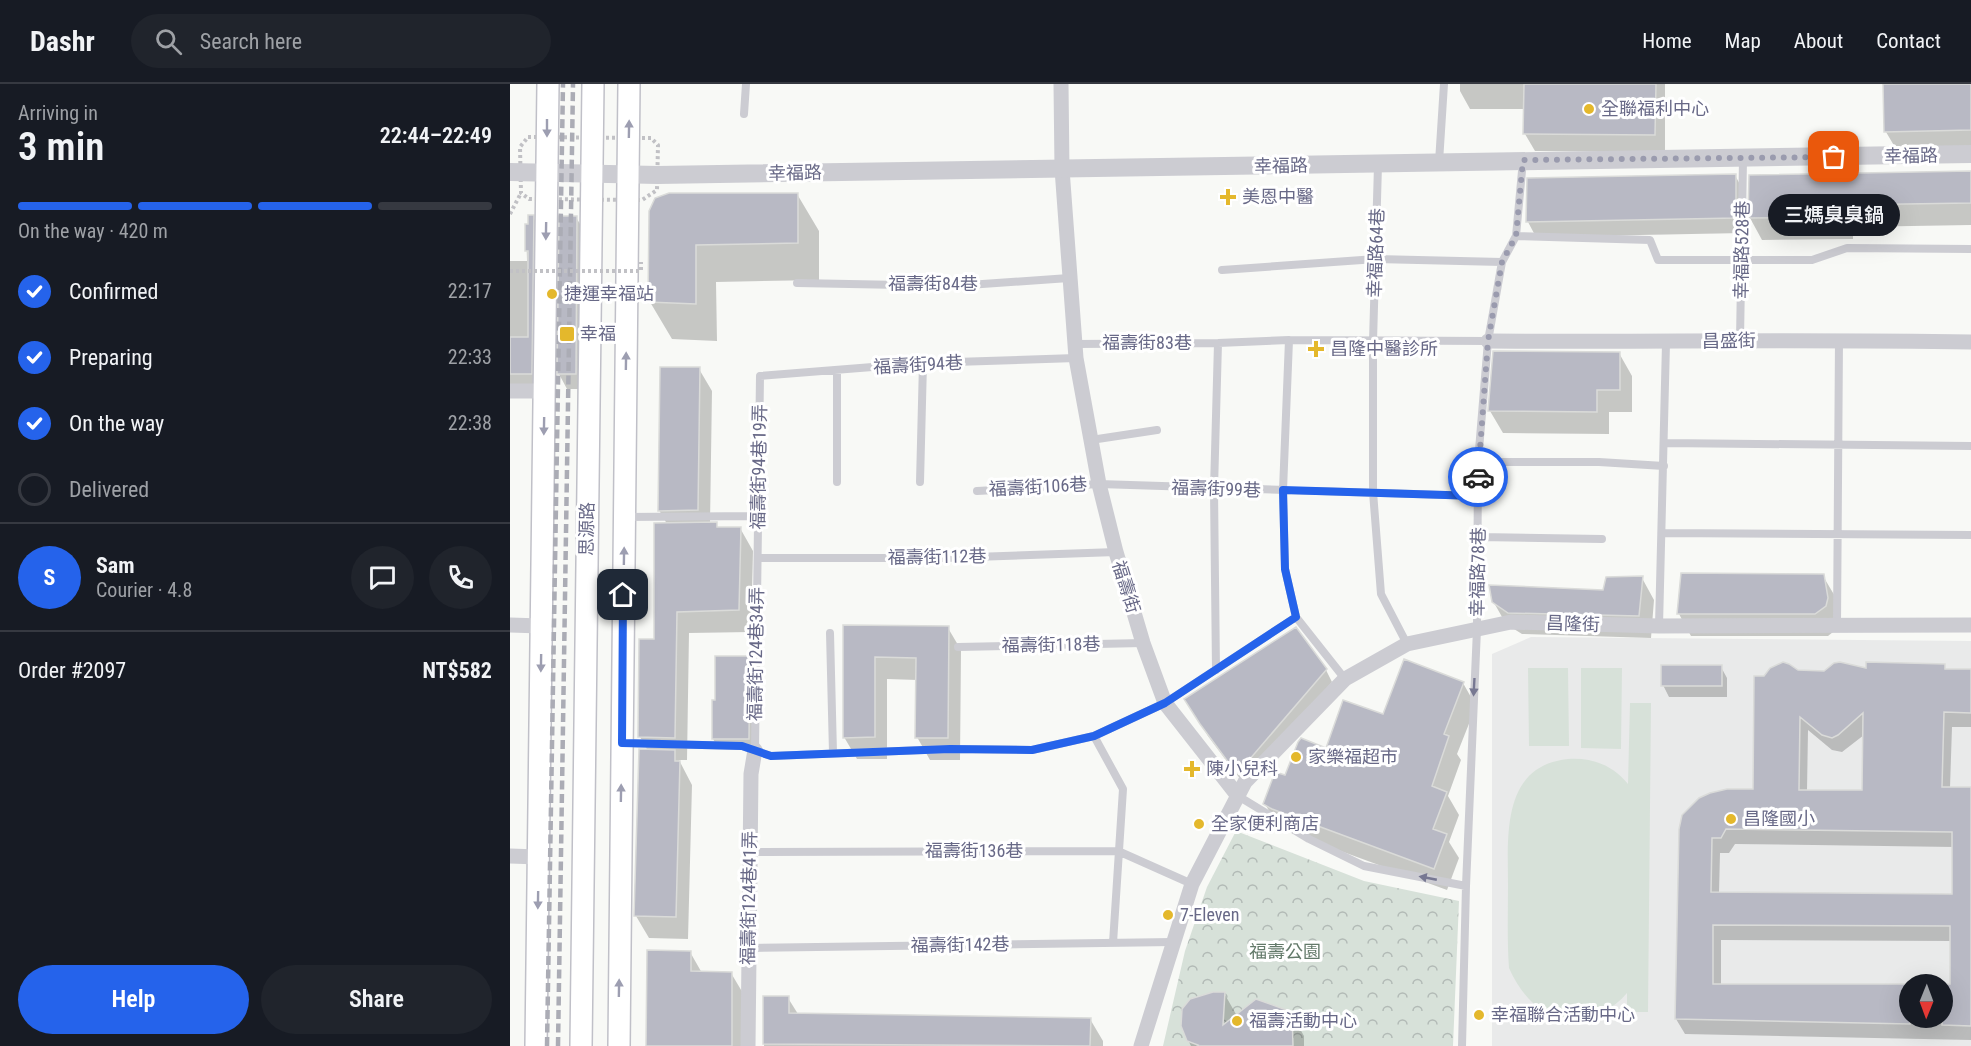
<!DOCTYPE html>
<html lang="en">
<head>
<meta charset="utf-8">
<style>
  :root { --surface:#171b24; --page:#20242c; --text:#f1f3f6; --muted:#9ea1a6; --line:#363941; --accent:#2563eb }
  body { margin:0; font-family:"Roboto Condensed","Noto Sans TC",sans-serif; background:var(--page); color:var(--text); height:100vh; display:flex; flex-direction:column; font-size:22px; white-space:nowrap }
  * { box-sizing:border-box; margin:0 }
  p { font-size:20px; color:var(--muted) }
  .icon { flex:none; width:33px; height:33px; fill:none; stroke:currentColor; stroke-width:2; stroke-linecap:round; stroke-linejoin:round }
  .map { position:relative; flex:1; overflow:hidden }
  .sheet { display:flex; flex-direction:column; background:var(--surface); width:510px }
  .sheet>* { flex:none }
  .needle { width:39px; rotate:181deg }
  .tools { position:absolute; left:1389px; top:890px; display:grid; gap:12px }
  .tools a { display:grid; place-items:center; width:54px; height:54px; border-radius:50%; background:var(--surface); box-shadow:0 6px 24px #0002; font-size:30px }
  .pin { position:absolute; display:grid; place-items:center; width:51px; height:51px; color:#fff; margin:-26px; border-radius:12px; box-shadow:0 3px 9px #0006 }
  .courier { position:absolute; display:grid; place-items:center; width:60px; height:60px; margin:-30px; border:4px solid #2563eb; border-radius:50%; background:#fff; color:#222; box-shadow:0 2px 8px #0007 }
  .bubble { position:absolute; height:42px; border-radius:21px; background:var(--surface); box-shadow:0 6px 24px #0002; font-size:20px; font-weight:600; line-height:42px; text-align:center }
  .headline em { font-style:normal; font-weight:600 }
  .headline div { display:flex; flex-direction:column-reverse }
  .headline { display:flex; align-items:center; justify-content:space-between; height:102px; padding:0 18px }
  h1 { font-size:39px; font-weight:600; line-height:45px }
  .bar { display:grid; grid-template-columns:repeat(4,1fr); gap:9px 6px; align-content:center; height:72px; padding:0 18px }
  .bar i { height:8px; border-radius:4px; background:var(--line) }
  .bar .selected { background:var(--accent) }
  .bar p { grid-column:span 4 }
  .line { display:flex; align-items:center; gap:15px; padding:0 18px; border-top:2px solid var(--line) }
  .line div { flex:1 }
  .round { display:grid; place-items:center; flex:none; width:63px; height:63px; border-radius:32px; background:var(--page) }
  ol { padding:0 18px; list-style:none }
  li { display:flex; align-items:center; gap:18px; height:66px }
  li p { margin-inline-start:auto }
  li .icon { padding:6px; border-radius:50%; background:var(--accent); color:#fff; stroke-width:4 }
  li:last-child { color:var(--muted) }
  li i { width:33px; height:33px; border:3px solid var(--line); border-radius:50% }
  .action { display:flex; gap:12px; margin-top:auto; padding:12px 18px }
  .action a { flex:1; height:69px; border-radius:36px; background:var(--accent); color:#fff; font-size:24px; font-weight:600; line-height:69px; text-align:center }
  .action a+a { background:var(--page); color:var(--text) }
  header { display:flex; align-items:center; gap:36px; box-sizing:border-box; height:84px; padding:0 30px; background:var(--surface); border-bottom:2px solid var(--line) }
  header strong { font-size:28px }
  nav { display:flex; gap:33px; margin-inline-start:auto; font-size:21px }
  .search { width:420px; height:54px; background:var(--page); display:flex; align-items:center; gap:15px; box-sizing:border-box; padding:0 21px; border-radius:33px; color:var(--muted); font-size:22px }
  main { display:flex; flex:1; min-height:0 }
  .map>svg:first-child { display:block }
</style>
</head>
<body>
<header>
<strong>Dashr</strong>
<div class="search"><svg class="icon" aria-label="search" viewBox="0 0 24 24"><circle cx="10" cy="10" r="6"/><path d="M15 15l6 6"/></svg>Search here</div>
<nav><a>Home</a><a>Map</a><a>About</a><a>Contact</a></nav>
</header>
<main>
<section class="sheet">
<div class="headline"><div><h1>3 min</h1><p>Arriving in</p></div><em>22:44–22:49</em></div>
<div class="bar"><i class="selected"></i><i class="selected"></i><i class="selected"></i><i></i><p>On the way · 420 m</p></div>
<ol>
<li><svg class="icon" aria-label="check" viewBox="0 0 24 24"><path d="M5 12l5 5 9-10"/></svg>Confirmed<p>22:17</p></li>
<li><svg class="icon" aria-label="check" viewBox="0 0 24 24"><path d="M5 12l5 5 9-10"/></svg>Preparing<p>22:33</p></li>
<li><svg class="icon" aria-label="check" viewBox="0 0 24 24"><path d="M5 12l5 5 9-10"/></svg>On the way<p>22:38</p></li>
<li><i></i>Delivered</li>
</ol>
<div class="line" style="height:108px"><b class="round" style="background:var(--accent);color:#fff">S</b><div><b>Sam</b><p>Courier · 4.8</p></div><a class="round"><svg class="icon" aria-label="chat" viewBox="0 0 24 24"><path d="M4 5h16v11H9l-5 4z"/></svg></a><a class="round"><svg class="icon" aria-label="phone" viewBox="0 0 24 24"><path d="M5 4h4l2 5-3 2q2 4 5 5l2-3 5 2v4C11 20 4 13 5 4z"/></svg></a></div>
<div class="line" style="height:78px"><div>Order #2097</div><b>NT$582</b></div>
<div class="action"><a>Help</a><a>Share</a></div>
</section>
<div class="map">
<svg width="1461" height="962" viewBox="0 0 1461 962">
  <defs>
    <pattern id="park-crowns" width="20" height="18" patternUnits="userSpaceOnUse" patternTransform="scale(1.5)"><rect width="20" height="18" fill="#d7e1d9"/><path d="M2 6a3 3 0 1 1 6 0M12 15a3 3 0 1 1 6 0" fill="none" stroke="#b2bab6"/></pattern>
  </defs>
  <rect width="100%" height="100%" fill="#f8f9f6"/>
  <!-- built -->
  <path fill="#e9eaea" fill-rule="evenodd" d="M1021,553L1461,557V962H982V570ZM1400,900H1432V933H1400Z"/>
  <!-- grass -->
  <path fill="#d7e1d9" d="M1018,584H1058L1059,662H1019Z
    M1071,584H1112L1111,665L1071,664Z
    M1120,619H1141L1138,928H1117V909C1094,937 1051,943 1023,919C1012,909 1005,897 999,884C997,856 998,828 998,801C998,752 991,682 1058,675C1082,673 1104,682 1118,700Z"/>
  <!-- park -->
  <path fill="url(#park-crowns)" d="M726,747L854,797L949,817L943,962H653L675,867L697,803Z"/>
  <!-- shadow -->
  <path fill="#0003" fill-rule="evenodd" d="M950,0H1155V68L1025,67L1015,50V25H960L950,7Z
    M1375,0H1461V68L1389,70L1376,48Z
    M1461,89V141L1343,143V155L1252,156L1240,134Z
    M1226,93L1234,108V149L1026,153L1018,138L1019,96Z
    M287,110L309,147V196L206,198L207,257L162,255L140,218L141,128Z
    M23,133L32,148L30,305H0V177H17L16,141H20Z
    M66,133L75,149L74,305H57L49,290Z
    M1109,269L1122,292V328H1099V350L993,349L980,327Z
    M189,285L202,307L200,440H206L208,444H230L243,467L241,548L179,549L177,676H169L182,701L178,855L139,854L126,832L138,667L130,653L145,556L157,440L149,426Z
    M1313,492L1326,514L1328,544L1318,552H1181L1169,530Z
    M1132,494L1144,516L1141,554L1012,550L996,540L983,517L1094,507Z
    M335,543L438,544L451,566L450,676H420L407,653V596L377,595V675H347L334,653Z
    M239,574L243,581V662H207L203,655Z
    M1273,579L1287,588L1434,582L1436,586H1461V643H1442L1440,704L1461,705V956L1175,950L1166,935L1170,746L1245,707L1255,594L1261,585ZM1298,646L1322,666L1332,668L1354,651V708L1297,707ZM1225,760L1444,763L1443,812L1209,809L1210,769H1219ZM1211,856L1442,857V902L1432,933H1400L1211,901Z
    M1211,583L1217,594V613H1159L1153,601Z
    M816,586L822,598L734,700L698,652L676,615Z
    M953,599L966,622L947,670L951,676L938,712L949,731L939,758L949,774L937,806L776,747L768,742L755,720L776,693L817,665L874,632Z
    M180,868L192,889H221L240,921L239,962H138Z
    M714,909L727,932L781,929L794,952V962H681L678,956Z
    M255,914H278L288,930L580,935L593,957V962H254Z"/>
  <!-- building -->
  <path fill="#b8b9c4" stroke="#dadbd9" stroke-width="1.5" fill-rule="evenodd" d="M1014,0H1146L1145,51L1013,50Z
    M1373,0H1461V46L1374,48Z
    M1461,87V119L1331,121V133L1238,134L1239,91Z
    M1226,90V134L1016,138L1017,94Z
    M159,109H288V159L186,161V220L138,218L139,127L145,114Z
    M18,131H24L22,290H0V253H18V167H15V140H18Z
    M49,132H67L66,290H47Z
    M983,267L1110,268V306H1087V328L978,327Z
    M150,283H190L188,426L148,427Z
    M207,438V443H231L229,526L167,528L165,654L128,653L129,555H144V439Z
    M1171,489L1314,490L1318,514L1316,522L1305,530H1167Z
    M1133,492L1129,532L998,529L982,518L979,501L1093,506L1096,493Z
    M333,541L439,542L438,654H405L406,574L365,573V653L333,654Z
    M786,543L817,585L727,690L690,640L674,615Z
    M205,572H240L239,655H202V616H205Z
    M894,575L954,598L934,650L939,652L922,702L937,708L923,745L937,750L924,785L762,725L753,720L765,688L775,691L788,658L791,654L816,664L833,616L873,630Z
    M1273,578L1279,580L1288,586L1314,587L1324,579L1330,578L1356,584V578L1435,580V585H1461V629L1434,628L1432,703H1461V942L1432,941V900H1440V842L1203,841V900H1400V940L1165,935L1169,745L1172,731L1189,714L1200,709L1217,705H1243L1244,592H1254L1260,584ZM1353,629L1352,706H1289L1290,633L1312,651L1322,654L1328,651ZM1216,745L1442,748V810L1201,808L1202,754H1211Z
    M1151,581H1212V602H1151Z
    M129,665L165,666V677H170L166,833L124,832Z
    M137,866L181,867V887L222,888V962H136Z
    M703,908H715L713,941L746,915L782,928L783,962H687L688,961L677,957L671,942L672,925L680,915Z
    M253,912H279V929L581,934L580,962L253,960Z"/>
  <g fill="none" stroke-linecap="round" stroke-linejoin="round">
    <!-- secondary casing -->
    <g stroke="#c0c0c8" stroke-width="24">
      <path id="secondary" d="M26,962L38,0
        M71,962L83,0
        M109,962L119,0"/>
    </g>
    <!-- path -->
    <path stroke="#c1c1c5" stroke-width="4" stroke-dasharray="3 3" stroke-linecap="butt" d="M18,53L141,54L148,61L147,106L132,116L19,115L11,109L10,63Z
      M0,130L11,109"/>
    <!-- service -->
    <path stroke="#ccccd2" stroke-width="8" d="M234,30L236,0
      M929,78L934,0
      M868,81L863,258V408L871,510L897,560
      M1006,152L1140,156L1148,176H1302L1337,164L1461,165
      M712,186L866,175L992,178
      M287,199L444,202L559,194
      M779,256L773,406L775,485L786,533L835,595
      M1230,256L1233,75
      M566,260L708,259L779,256L978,257
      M327,286V398
      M581,356L647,346
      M1155,359L1461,362
      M968,378H1089L1154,382
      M410,398L413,279
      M467,407L589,400L968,412
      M115,433L248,432
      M1152,449L1461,451
      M969,453L1092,455
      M248,474H435L606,468
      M1327,541L1329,256
      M1149,542L1156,259
      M320,549L323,669
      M448,563L633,559
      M706,586L704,405L708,259
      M584,652L613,705L603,859
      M113,659L232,662L261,672L440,665L522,666L584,652L655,619L786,533
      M245,666L250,292L413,279L566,274
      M728,712L799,755L854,782L956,802L967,545L968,378L978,257L992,178L1006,152L1013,76
      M240,768L608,767L682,800
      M238,864L663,858
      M952,962L956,802"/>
    <!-- minor -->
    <path stroke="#ccccd2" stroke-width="15" d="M551,0L552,85L566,274L589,400L606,468L633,559L655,619L728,712
      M978,257C1139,258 1300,255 1461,258
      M0,307H34
      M0,541L31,542
      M0,772L28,773
      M238,962L241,690L245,666
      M631,962L682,800L735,698L835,595L897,560L1001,538L1149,542L1461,541"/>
    <!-- tertiary -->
    <path stroke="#ccccd2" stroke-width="18" d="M0,88L148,91L1461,70"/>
    <!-- secondary -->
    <use href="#secondary" stroke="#fff" stroke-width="21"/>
    <!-- rail -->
    <path stroke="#abacb5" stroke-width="4.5" stroke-dasharray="9 4.5" stroke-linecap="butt" d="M37,962L53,0
      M48,962L63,0"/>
    <!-- path-bridge -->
    <path stroke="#c1c1c5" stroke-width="4" stroke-dasharray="3 3" stroke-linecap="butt" d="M0,187H131V178"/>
  </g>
  <!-- one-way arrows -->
  <defs><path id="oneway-solid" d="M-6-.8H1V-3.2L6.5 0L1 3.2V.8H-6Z" transform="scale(1.5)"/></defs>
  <g fill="#9d9eb1">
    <use href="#oneway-solid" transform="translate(37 44) rotate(90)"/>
    <use href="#oneway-solid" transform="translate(119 45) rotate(-89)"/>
    <use href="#oneway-solid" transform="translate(36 147) rotate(91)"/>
    <use href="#oneway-solid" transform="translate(116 277) rotate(-89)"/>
    <use href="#oneway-solid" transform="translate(34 342) rotate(91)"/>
    <use href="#oneway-solid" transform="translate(114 472) rotate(-89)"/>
    <use href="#oneway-solid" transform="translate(31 579) rotate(91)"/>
    <use href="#oneway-solid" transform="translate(111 709) rotate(-89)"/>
    <use href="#oneway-solid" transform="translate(28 816) rotate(91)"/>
    <use href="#oneway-solid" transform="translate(109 904) rotate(-89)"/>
  </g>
  <g fill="#777892">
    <use href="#oneway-solid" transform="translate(964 603) rotate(93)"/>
    <use href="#oneway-solid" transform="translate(918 794) rotate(-169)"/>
  </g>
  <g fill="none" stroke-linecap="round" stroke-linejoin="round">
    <!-- done -->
    <path stroke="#9a9bae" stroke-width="6" stroke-dasharray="0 10.8" d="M968,393L978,257L992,178L1006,152L1013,76L1324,73"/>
    <!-- route -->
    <path stroke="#2563eb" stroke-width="8" d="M113,511L112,659L232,662L261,672L440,665L522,666L584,652L655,619L786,533L775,485L773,406L968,412V393"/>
  </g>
  <!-- markers -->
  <g fill="#e4b82c" stroke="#fff" stroke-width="2">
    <circle cx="1079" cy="25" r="6"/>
    <path d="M715 104h6v6h6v6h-6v6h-6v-6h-6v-6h6z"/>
    <circle cx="42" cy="210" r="6"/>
    <rect x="49" y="242" width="16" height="16" rx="3"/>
    <path d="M803 256h6v6h6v6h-6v6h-6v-6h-6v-6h6z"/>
    <circle cx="786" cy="673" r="6"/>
    <path d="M679 676h6v6h6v6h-6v6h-6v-6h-6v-6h6z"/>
    <circle cx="1221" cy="735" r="6"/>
    <circle cx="689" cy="740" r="6"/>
    <circle cx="658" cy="831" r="6"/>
    <circle cx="969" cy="931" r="6"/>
    <circle cx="727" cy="937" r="6"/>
  </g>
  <g text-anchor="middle" stroke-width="6" stroke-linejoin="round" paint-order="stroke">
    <!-- poi labels -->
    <g font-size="18" fill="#686987" stroke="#fff" text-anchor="start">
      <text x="1091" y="31">全聯福利中心</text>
      <text x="732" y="119">美恩中醫</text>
      <text x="54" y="216">捷運幸福站</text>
      <text x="70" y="256">幸福</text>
      <text x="820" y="271">昌隆中醫診所</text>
      <text x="798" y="679">家樂福超市</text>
      <text x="696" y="691">陳小兒科</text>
      <text x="1233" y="741">昌隆國小</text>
      <text x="701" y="746">全家便利商店</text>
      <text x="670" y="837">7-Eleven</text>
      <text x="981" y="937">幸福聯合活動中心</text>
      <text x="739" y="943">福壽活動中心</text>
    </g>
    <!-- street labels -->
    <g font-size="18" fill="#686987" stroke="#fff">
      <text transform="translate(1401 72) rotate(-1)" y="6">幸福路</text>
      <text transform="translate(771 82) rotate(-1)" y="6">幸福路</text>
      <text transform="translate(285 89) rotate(-1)" y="6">幸福路</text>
      <text transform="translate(1232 166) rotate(-89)" y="6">幸福路528巷</text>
      <text transform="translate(866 169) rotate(-88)" y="6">幸福路64巷</text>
      <text x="423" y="206">福壽街84巷</text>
      <text transform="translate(1219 257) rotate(-1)" y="6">昌盛街</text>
      <text x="637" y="265">福壽街83巷</text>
      <text transform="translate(408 281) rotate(-3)" y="6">福壽街94巷</text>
      <text transform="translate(249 383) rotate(-89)" y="6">福壽街94巷19弄</text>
      <text transform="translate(528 403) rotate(-3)" y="6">福壽街106巷</text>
      <text transform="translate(706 405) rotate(2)" y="6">福壽街99巷</text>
      <text transform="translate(77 445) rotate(-89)" y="6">思源路</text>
      <text transform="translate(427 473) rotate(-1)" y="6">福壽街112巷</text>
      <text transform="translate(968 488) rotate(-89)" y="6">幸福路78巷</text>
      <text transform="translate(616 503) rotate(73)" y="6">福壽街</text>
      <text transform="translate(1063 540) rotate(2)" y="6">昌隆街</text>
      <text transform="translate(541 561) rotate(-1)" y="6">福壽街118巷</text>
      <text transform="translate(246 570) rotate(-89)" y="6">福壽街124巷34弄</text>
      <text x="464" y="773">福壽街136巷</text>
      <text transform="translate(239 814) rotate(-89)" y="6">福壽街124巷41弄</text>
      <text transform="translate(450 861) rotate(-1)" y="6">福壽街142巷</text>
    </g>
    <!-- park labels -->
    <g font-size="18" fill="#637a6a" stroke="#fff">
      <text x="775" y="874">福壽公園</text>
    </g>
  </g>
</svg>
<div class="tools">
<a><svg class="needle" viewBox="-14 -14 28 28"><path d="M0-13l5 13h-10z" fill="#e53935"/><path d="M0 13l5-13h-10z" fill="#9ea1a6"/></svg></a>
</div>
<div class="pin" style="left:1324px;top:73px;background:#ea580c"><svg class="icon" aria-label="bag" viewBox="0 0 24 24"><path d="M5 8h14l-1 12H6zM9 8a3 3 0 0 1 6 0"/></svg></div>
<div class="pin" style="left:113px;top:511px;background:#1f2937"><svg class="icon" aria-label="home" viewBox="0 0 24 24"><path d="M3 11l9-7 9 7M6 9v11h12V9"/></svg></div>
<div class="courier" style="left:968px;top:393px"><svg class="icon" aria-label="car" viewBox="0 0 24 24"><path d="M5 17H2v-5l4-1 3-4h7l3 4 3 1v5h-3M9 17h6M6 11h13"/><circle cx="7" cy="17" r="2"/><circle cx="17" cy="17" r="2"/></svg></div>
<div class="bubble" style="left:1258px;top:110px;width:132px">三媽臭臭鍋</div>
</div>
</main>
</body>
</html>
